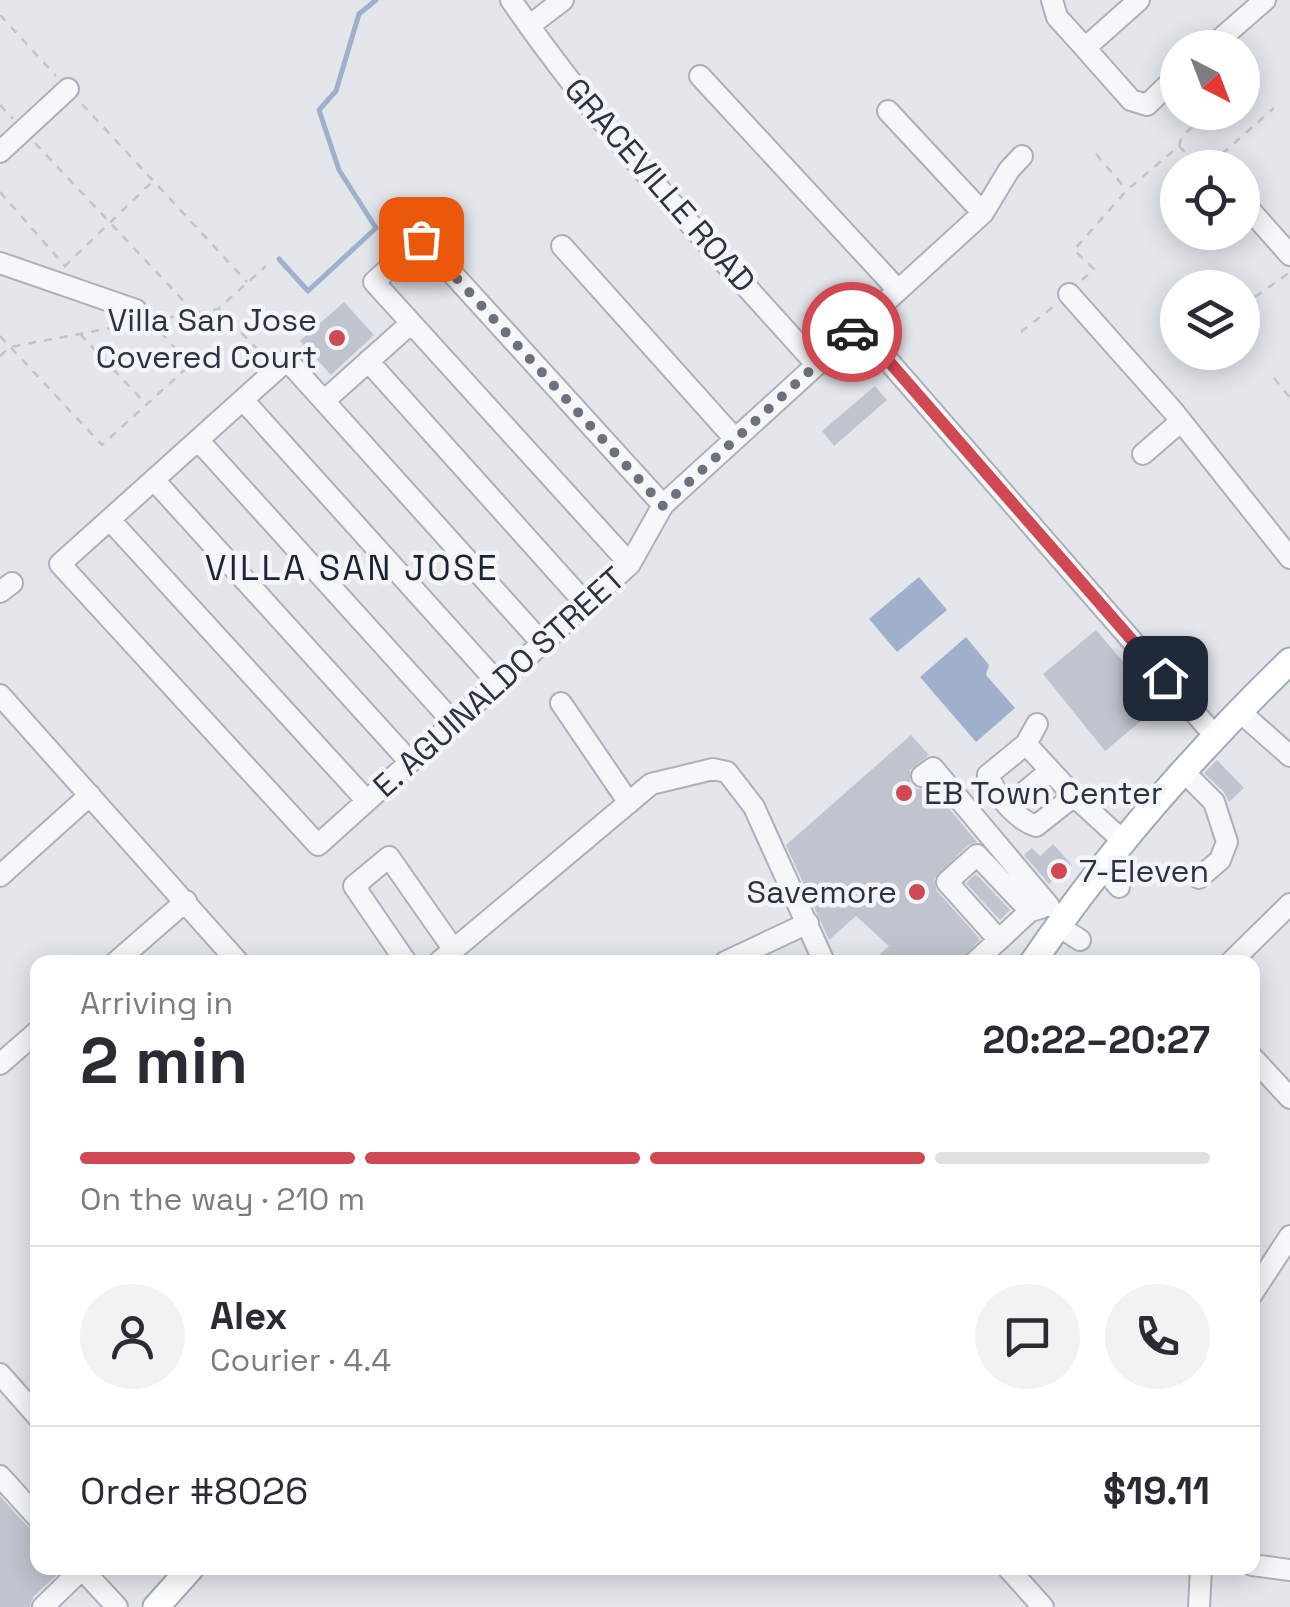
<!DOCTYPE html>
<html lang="en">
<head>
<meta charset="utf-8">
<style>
  :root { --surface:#fff; --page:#f2f2f3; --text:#2b2b33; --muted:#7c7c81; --line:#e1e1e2; --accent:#d04852 }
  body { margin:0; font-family:"Space Grotesk",sans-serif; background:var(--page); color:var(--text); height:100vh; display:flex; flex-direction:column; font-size:38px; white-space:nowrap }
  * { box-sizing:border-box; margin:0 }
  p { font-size:32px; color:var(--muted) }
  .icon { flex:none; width:55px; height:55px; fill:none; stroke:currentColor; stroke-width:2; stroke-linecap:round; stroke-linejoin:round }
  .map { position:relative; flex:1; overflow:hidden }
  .drawer { position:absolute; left:30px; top:955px; width:1230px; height:620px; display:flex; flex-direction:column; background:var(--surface); border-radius:20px; box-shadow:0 5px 25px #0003 }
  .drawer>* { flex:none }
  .needle { width:65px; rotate:138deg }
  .tools { position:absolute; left:1160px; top:30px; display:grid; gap:20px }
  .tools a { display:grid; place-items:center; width:100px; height:100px; border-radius:50%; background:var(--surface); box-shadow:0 5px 25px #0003; font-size:50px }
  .pin { position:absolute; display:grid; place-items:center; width:85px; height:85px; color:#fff; margin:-42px; border-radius:20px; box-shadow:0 5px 15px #0006 }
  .courier { position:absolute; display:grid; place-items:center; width:100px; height:100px; margin:-50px; border:8px solid #d04852; border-radius:50%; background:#fff; color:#222; box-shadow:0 2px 12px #0007 }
  .headline em { font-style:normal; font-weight:700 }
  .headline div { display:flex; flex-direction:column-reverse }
  .headline { display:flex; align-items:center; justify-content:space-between; height:170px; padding:0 50px }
  h1 { font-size:65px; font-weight:700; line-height:75px }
  .bar { display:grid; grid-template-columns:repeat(4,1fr); gap:15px 10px; align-content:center; height:120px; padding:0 50px }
  .bar i { height:12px; border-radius:8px; background:var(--line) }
  .bar .active { background:var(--accent) }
  .bar p { grid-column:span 4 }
  .line { display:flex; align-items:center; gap:25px; padding:0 50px; border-top:2px solid var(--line) }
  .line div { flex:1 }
  .round { display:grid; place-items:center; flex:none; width:105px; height:105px; border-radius:52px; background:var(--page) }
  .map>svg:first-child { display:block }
</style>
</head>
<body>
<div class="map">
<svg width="1290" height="1607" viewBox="0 0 1290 1607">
  <rect width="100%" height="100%" fill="#e3e6eb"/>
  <!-- water -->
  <path fill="#9eb0cb" d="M919,577L947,610L897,652L869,619Z
    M966,637L989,665L986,675L1015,708L976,742L920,677Z"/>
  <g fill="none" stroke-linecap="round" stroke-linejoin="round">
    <!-- stream -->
    <path stroke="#9eb0cb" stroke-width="5" d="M279,259L308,291L376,228L339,170L319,110L336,91L359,14L376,0"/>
  </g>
  <!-- building -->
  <path fill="#c0c4ce" d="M344,302L374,335L331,375L300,341Z
    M875,386L887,400L834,446L822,431Z
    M1096,630L1160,705L1105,751L1043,674Z
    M911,735L929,755L910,770V783L917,789L931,787L977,842L968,845L934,879L937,891L980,939L960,962H871L889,946L856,916L829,940L786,845Z
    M1217,760L1244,788L1229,802L1224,792L1204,773Z
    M1053,844L1071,864L1049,884L1024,855L1032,848L1040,856Z
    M976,874L1010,910L1000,920L966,883Z
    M0,1496L28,1527L38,1531V1568H64L33,1597L30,1607H0Z"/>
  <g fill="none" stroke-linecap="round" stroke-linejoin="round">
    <!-- minor casing -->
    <g stroke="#acb0b9" stroke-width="24">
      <path id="minor" d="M511,0C601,131 710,246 816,364
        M1052,0L1057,17L1085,48
        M1139,0L1085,48L1131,100L1147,105L1178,75
        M529,26L563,0
        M1210,48L1265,0
        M700,76L898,290
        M888,111L983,213
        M0,152L68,89
        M1211,164L1213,168
        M1242,201L1290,255
        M562,246L735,439
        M0,263L136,310
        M1069,294L1173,411L1290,558
        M858,326L1215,736
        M368,361L586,604
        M243,400L498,683
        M324,401L410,324
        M198,440L454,723
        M1143,454L1180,422
        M154,480L410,762
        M110,520L367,801
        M630,564L374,282L421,239L663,505
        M0,592L12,583
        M542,643L287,360L60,564L318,845L630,564L663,505L983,213L1009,170L1022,156
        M0,695L238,962
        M561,703L629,803
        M1239,711L1290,756
        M1037,724L1026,744L1074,796L1123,841
        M1026,744L988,775C994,793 1017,820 1036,826L1074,796
        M1183,771L1214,802L1227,842L1220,860L1199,878
        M922,776L933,768L1049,906
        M1009,805L1050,771
        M1099,875L1110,876L1119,887
        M0,876L90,795
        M1057,925L1080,940
        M999,940L947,882L977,855L1030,911
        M116,962L186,901
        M406,962L354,886L389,857L454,950
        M439,962L651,784L713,769L727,772L754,807L824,962
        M725,962L808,923
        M975,962L1030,911L1041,908
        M1231,962L1290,904
        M1252,1057L1290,1098
        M0,1064L38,1031
        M1252,1294L1290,1236
        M0,1374L38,1417
        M0,1476L38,1518
        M1252,1565L1290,1570
        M81,1568L117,1607
        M1008,1568L1043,1607
        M43,1607L82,1569
        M1199,1607L1201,1568"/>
    </g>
    <!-- major casing -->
    <g stroke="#a2a9b7" stroke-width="29">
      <path id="major" d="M1033,962C1107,853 1195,753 1290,661
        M156,1607L191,1568"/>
    </g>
    <!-- path -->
    <path stroke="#c1c4ca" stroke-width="2.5" stroke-dasharray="8 8" stroke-linecap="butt" d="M0,15L56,76
      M82,104L247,282
      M0,105L13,119
      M35,143L194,312
      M1179,146L1194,162
      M1096,154L1126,189
      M1222,154L1274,108
      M0,192L65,266
      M64,267L152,182
      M1082,280L1094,269L1074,250L1127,190L1179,146L1182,136L1210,112
      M1242,306L1289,273
      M219,310L266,358
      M150,321L218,309L266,266
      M1021,332L1054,306
      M80,334L146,404
      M0,336L102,445L190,365L150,320
      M0,356L10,347L127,325
      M1274,378L1290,398"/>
    <!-- minor -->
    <use href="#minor" stroke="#f6f7f9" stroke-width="20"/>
    <!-- major -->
    <use href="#major" stroke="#fff" stroke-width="25"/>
  </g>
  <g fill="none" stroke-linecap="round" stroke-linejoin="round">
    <!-- done -->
    <path stroke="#6b717e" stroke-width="10" stroke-dasharray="0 18" d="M421,239L663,506L852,332"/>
    <!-- route -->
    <path stroke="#d04852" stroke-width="12" d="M852,332L858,326L1165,678"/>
  </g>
  <!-- markers -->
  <g fill="#d04852" stroke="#f3f5f8" stroke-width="4">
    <circle cx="337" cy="338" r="10"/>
    <circle cx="904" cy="793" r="10"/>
    <circle cx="1059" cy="871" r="10"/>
    <circle cx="917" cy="892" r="10"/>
  </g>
  <g text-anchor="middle" stroke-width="9" stroke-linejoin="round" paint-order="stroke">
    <!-- street labels -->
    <g font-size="32" fill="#2a3244" stroke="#f3f5f8">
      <text transform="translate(660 185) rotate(49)" y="11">GRACEVILLE ROAD</text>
      <text transform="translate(499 682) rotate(-42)" y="11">E. AGUINALDO STREET</text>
    </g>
    <!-- poi labels -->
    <g font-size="32" fill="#2a3244" stroke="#f3f5f8" text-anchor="end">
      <text x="317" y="331">Villa San Jose<tspan x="317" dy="37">Covered Court</tspan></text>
      <text x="924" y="804" text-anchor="start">EB Town Center</text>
      <text x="1079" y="882" text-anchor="start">7-Eleven</text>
      <text x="897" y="903">Savemore</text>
    </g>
    <!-- neighbourhood labels -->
    <g font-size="35" letter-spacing="2.5" fill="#1c2335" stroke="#f3f5f8">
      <text x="352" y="580">VILLA SAN JOSE</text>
    </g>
  </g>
</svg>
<div class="tools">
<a><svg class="needle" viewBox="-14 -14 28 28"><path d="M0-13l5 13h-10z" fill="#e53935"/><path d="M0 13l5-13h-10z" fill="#7c7c81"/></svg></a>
<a><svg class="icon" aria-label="locate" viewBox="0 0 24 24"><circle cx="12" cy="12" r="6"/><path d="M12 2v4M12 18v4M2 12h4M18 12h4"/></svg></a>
<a><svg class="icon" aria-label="layers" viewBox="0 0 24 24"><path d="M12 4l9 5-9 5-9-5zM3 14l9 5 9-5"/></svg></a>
</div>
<div class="pin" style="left:421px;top:239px;background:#ea580c"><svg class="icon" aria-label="bag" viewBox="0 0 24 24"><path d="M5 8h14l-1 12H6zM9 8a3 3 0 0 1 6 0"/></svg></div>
<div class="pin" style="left:1165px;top:678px;background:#1f2937"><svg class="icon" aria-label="home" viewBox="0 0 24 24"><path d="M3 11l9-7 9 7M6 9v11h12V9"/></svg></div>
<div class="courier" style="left:852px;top:332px"><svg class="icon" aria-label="car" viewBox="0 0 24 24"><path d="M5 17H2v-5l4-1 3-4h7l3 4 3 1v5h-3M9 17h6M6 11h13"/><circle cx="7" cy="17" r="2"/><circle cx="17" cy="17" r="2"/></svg></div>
<section class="drawer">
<div class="headline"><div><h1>2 min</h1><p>Arriving in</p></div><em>20:22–20:27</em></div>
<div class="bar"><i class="active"></i><i class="active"></i><i class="active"></i><i></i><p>On the way · 210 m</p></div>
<div class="line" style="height:180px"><a class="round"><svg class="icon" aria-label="person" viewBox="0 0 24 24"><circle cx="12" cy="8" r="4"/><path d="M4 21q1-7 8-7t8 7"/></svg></a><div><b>Alex</b><p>Courier · 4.4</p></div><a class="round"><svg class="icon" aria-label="chat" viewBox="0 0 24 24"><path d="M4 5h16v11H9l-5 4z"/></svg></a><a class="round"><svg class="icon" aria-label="phone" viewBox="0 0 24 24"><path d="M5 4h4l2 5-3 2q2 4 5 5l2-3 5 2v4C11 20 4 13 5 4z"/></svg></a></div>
<div class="line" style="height:130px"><div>Order #8026</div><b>$19.11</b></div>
</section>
</div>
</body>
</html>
